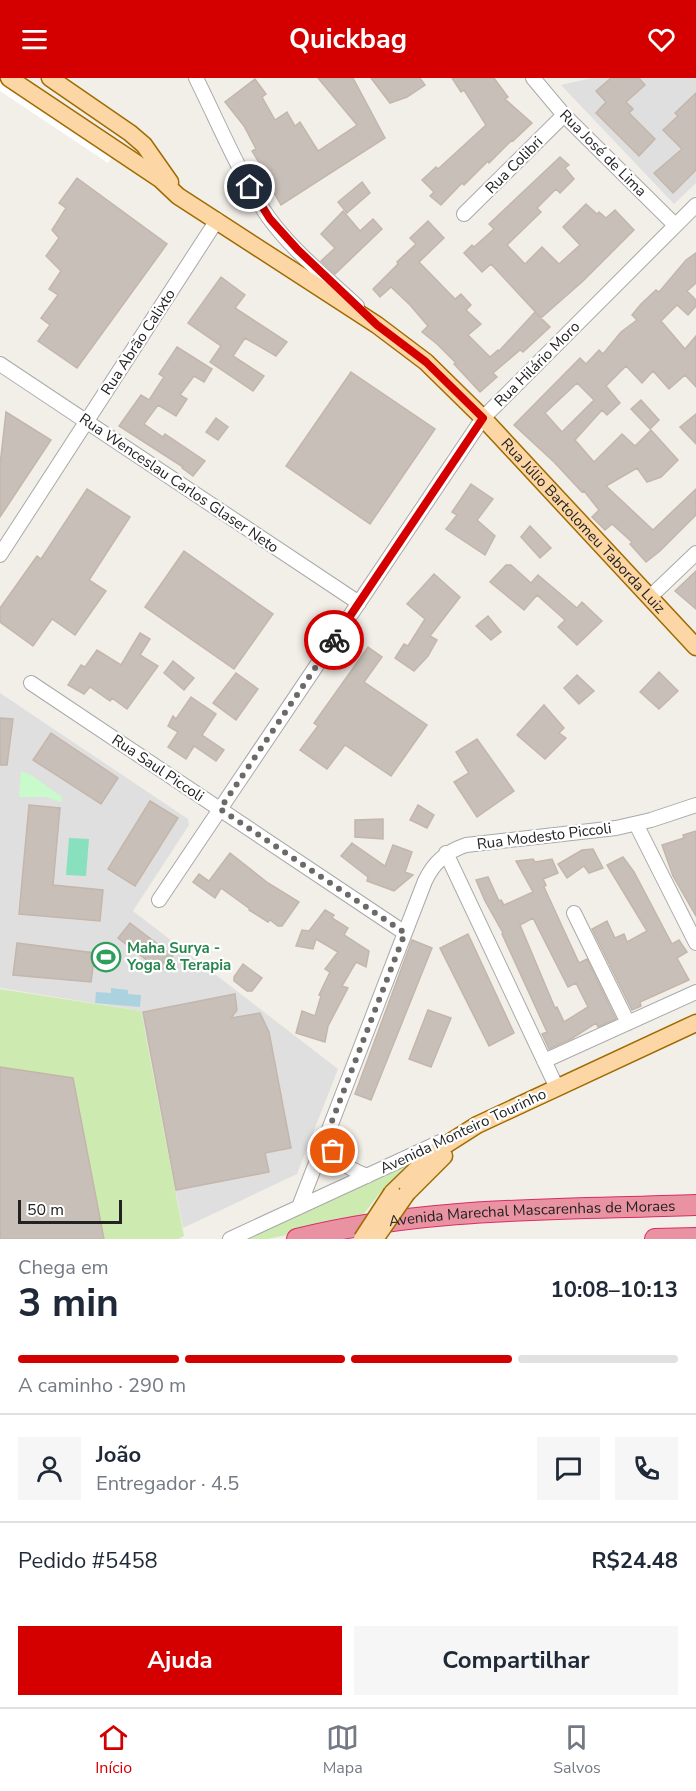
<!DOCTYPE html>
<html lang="pt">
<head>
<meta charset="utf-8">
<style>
  :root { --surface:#fff; --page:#f6f6f7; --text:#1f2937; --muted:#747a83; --line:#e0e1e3; --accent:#d40000 }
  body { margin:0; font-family:"Nunito Sans",sans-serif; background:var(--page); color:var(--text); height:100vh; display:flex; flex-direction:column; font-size:22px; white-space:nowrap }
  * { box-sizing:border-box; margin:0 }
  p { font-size:20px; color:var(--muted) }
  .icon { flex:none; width:33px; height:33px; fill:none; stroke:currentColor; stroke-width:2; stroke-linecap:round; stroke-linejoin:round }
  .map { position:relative; height:1161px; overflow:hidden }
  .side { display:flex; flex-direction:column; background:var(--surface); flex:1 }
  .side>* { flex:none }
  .scale { position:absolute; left:18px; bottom:15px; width:104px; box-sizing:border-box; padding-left:6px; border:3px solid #222; border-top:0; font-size:16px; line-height:21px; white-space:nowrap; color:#222; -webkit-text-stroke:4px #fff; paint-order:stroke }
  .pin { position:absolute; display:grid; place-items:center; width:51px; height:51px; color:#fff; margin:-26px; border:3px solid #fff; border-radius:50%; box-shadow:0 2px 6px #0007 }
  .courier { position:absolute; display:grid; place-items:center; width:60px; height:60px; margin:-30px; border:4px solid #d40000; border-radius:50%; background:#fff; color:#222; box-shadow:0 2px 8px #0007 }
  .summary em { font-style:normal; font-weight:700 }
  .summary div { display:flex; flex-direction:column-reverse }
  .summary { display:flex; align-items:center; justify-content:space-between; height:102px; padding:0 18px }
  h1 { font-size:39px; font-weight:700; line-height:45px }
  .bar { display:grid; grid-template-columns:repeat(4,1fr); gap:9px 6px; align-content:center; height:72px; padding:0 18px }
  .bar i { height:8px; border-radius:4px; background:var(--line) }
  .bar .active { background:var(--accent) }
  .bar p { grid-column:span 4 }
  .line { display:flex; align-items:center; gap:15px; padding:0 18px; border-top:2px solid var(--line) }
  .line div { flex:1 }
  .round { display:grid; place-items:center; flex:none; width:63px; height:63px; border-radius:0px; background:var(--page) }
  .cta { display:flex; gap:12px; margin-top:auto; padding:12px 18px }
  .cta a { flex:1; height:69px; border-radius:0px; background:var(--accent); color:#fff; font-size:24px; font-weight:700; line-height:69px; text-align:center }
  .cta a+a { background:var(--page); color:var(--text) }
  header { display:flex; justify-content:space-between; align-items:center; height:78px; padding:0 18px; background:var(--accent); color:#fff; font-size:27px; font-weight:700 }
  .dock { display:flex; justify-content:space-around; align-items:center; height:84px; border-top:2px solid var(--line); background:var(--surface); font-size:16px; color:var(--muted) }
  .dock a { display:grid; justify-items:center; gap:3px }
  .dock .active { color:var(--accent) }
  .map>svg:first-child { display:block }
</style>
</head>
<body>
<header><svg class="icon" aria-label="menu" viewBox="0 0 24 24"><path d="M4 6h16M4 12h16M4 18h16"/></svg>Quickbag<svg class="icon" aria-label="heart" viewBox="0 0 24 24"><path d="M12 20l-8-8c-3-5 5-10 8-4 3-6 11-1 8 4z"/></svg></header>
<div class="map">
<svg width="696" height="1161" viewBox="0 0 696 1161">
  <rect width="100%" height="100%" fill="#f2efe9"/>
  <!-- residential -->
  <path fill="#e0dfdf" d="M592,0H696V105L674,126L561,7Z
    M0,615L188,741L189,747L133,833L338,991L297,1096L183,1150L141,933L0,910Z"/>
  <!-- grass -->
  <path fill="#cdebb0" d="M0,911L141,933L184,1158L178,1161H104L73,1001L0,989Z
    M407,1086L379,1116L360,1141L268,1161H246Z"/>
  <!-- park -->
  <path fill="#c8facc" d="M21,693L33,698L63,720L61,724L46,719H19Z"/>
  <!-- pitch -->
  <path fill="#88e0be" d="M69,760L89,761L86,798L66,797Z"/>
  <!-- water -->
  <path fill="#aad3df" d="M111,910L128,912V916L141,917L140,929L95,925L96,914L111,915Z"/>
  <!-- pier -->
  <path fill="#fff" d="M0,0H22L121,66L108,85L0,13Z"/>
  <!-- building -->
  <path fill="#c7bfb8" stroke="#c4b6ab" stroke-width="1.5" fill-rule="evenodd" d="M318,0H353L385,60L281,127L268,104L270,103L252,73L256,71L244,48L225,24L255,1L266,16L262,19L275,42L287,34L295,48L300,44L318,73L357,47Z
    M371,0H420L425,7L407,19L390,25Z
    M452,0H494L508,19L505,21L532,45L513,63L512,62L489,85L488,83L464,107L462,105L441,127L430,118L434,114L422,102L436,89L438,91L486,47L464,12L461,14Z
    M611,0H639L645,7L626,24L633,31L629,35L655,61L639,78L596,35L606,24L596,13Z
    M696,15V92L673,115L654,95L682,71L663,52L678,38L675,35Z
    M560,79L569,87L565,90L574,101L560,115L556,111L537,130L541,134L507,167L525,186L542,169L559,186L580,167L563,149L586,126L597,136L599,134L606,140L615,132L634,152L583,203L541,240L491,186L482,194L464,175L472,167L474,169L494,151L489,146Z
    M77,100L167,166L77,290L38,263L50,247L41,240L58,217L49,211L61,193L46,178L59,160L52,152L66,130L59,125Z
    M362,104L370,115L347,135L338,124Z
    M343,133L360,153L373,141L382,151L335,196L321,183L335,170L321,156Z
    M428,143L444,160L419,184L455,221L461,216L471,227L466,232L481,246L468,257L490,279L498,272L499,273L535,234L550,249L523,274L520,272L493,295L497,299L480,314L454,286L456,285L437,266L422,254L428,248L410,227L391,209L380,219L373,211L398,186L397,184L416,166L410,160Z
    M696,175V205L687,213L696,222V228L688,237L677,227L661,243L685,271L696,258V309L685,297L669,311L653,293L642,305L626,288L606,308L620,325L607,337L602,332L575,362L594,384L622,356L635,368L651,352L678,382L661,399L647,404L637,390L606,408L653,452L696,411V437L660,473L646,484L630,466L632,464L612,446L605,452L592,439L599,432L584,413L582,414L554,384L514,347L580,280L586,286L599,272L603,276L621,254L637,242L632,237L641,226L656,212L659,214L686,182ZM577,305L594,322L562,354L545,335Z
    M221,199L245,217L235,230L287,264L276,278L245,260L233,278L264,298L253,313L210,284L221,268L188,245Z
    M177,269L212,291L204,304L194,298L180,317L187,321L176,338L158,327L144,346L163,359L165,356L205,383L193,398L182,390L183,389L119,348L141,317L149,322L164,299L159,296Z
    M351,294L435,351L370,446L286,388Z
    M641,322L659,342L650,351L631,331Z
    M6,334L51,362L0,439V387Z
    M696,336V366L680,349Z
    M216,340L228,349L218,362L206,354Z
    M471,406L493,421L477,442L495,458L485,477L446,451L457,437L452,434Z
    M87,411L130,439L89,502L106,513L75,557L52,541L33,568L0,544V530L37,478L41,481Z
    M530,448L551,470L540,480L521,459Z
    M184,473L273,536L234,591L145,529Z
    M506,487H511L531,505L538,497L577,530L582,524L602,543L577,567L558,549L565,542L537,517L524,532L490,504Z
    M696,493V531L675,513Z
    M434,496L460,519L430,558L437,562L428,578L414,593L395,580L404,566L408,568L425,541L407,526Z
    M488,538L501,554L491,562L476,548Z
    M140,555L150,561L140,577L158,588L127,631L112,620L110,623L90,609L84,616L68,607L81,587L85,589L97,572L121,587Z
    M368,569L382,579L364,604L427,647L391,698L345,667L327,691L300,672L318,648L314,645Z
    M173,583L194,600L184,612L164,595Z
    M659,594L678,613L659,631L640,614Z
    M236,595L258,611L236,642L213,625Z
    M577,597L594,613L579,626L564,610Z
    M191,619L216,636L202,657L224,672L216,683L194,668L186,681L168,669L178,654L168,648L173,638L176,641Z
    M544,627L564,650L559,655L566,660L545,681L517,657Z
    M0,640L13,641L7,687H0Z
    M51,655L118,700L101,726L33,682Z
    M477,661L514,713L477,739L454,704L469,695L456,674Z
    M150,723L178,740L135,808L108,791Z
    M29,727L60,730L53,807L103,812L100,843L19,836Z
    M418,727L434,737L427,750L410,742Z
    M383,741V761L355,759V742Z
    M696,753V838L673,798L662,767L684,760L683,757Z
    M352,765L385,788L393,767L412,774L405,794L413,797L394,813L367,803L368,799L341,778Z
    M593,771L603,790L589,795L584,788L567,800L558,786L582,772Z
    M230,775L268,805L299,824L282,848H278L270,842L268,844L249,832L250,831L221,810L215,820L193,804L199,796L209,803Z
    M623,779L634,794L672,866L679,862L687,874L677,880L689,902L640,924L641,928L632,932L592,851L607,843L615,860L624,856L627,864L647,853L607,787Z
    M533,781L535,784L552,781L558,795L543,801L546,807L544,809L579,885L587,881L616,941L598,949L596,945L571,961L549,971L542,956L547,954L502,856L503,855L485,823L476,802L488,799L499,823L501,822L504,827L533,814L516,783ZM533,840L568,909L576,905L588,929L564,944L557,929L555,930L520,847Z
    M325,832L334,837L332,840L348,850L344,857L369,873L366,889L356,884L342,908L348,910L328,948L325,964L296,955L302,933L315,938L321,918L319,917L330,894L325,891L338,874L316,861L313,871L296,868L302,852L309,853Z
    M130,845L173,878L161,893L118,860Z
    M468,856L514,955L489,968L440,870Z
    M412,862L432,870L371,1022L355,1016Z
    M17,865L95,875L91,904L13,897Z
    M243,886L262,900L252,913H247L234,903V899Z
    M235,916L237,932L231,940L260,935L269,954L291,1070L265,1075L269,1094L176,1112L143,934Z
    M428,932L451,940L431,989L409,981Z
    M0,989L73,1000L104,1161H0Z"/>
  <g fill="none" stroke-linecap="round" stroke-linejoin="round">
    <!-- minor casing -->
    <g stroke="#a9a9a9" stroke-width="16">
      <path id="minor" d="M196,0C218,44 241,100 269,140C293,173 327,200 357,228
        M533,0L564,37L675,147
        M464,136L564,37
        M0,286L359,525
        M0,477L217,142
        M650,519L696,475
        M31,605L405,855
        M636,746L696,865
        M446,775L557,1010
        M159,822L483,340L696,127
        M574,835L628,945
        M544,983L696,914
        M327,1056C336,1082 342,1088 367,1098
        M299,1129L425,803C434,784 446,774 466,767L616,750L651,742L696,727
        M230,1161L440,1064"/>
    </g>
    <!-- major casing -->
    <g stroke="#a06b00" stroke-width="19">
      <g id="major">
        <path id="s1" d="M9,0L160,101L178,118L377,247L426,284L483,340L696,569"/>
        <path d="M50,0L130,55L144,67L170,104"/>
        <path d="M392,1115L433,1075L477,1047L696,945"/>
        <path d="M407,1115L444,1078"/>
      </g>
    </g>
    <!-- highway casing -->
    <g stroke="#dc2a67" stroke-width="22">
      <g id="highway">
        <path id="s2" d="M297,1161C426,1128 564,1132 696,1127"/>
        <path d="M655,1161L696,1160"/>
      </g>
    </g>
    <!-- minor -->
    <use href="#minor" stroke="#fff" stroke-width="14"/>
    <!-- major -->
    <use href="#major" stroke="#fcd6a4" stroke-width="16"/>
    <!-- highway -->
    <use href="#highway" stroke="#e892a2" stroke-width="20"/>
    <!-- major-bridge casing -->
    <g stroke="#a06b00" stroke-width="19" stroke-linecap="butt">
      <path id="major-bridge" d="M362,1161L392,1115
        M375,1161L407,1115"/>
    </g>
    <!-- major-bridge -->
    <use href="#major-bridge" stroke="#fcd6a4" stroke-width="16"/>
  </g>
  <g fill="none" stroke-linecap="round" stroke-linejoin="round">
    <!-- done -->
    <path stroke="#6b6a68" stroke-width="6" stroke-dasharray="0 10.8" d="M333,1073L327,1056L405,855L220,731L334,562"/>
    <!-- route -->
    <path stroke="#d40000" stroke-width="8" d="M250,109L270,141L298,172L377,247L426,284L483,340L334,562"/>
  </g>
  <!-- icons -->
  <defs>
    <g id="stadium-ring" transform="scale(1.5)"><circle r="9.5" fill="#fff" stroke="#2e9e5b" stroke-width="1.5"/><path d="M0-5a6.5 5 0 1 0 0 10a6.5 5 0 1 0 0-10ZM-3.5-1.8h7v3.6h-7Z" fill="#2e9e5b"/></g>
  </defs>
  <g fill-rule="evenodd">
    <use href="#stadium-ring" x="106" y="879"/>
  </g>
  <g text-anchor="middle" stroke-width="4.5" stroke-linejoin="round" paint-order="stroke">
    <!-- street labels -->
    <g font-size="15" fill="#222" stroke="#fff">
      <text transform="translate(603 75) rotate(45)" y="5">Rua José de Lima</text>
      <text transform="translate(514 87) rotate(-45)" y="5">Rua Colibri</text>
      <text transform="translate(138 264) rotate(-57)" y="5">Rua Abrão Calixto</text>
      <text transform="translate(537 286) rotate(-45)" y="5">Rua Hilário Moro</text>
      <text transform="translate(179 405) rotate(34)" y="5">Rua Wenceslau Carlos Glaser Neto</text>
      <text dy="5" stroke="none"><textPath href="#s1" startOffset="732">Rua Júlio Bartolomeu Taborda Luiz</textPath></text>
      <text transform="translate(158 690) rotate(34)" y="5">Rua Saul Piccoli</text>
      <text transform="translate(544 758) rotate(-7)" y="5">Rua Modesto Piccoli</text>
      <text transform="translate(463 1053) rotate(-25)" y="5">Avenida Monteiro Tourinho</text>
      <text dy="5" stroke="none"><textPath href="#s2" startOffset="237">Avenida Marechal Mascarenhas de Moraes</textPath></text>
    </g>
    <!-- leisure labels -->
    <g font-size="15" font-weight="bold" fill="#27864d" stroke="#fff" text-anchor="start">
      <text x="127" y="875">Maha Surya -<tspan x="127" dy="17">Yoga &amp; Terapia</tspan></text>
    </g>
  </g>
</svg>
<div class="scale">50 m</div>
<div class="pin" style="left:333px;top:1073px;background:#ea580c"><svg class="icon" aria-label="bag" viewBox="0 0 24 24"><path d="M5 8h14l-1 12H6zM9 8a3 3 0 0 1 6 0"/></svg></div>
<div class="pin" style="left:250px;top:109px;background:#1f2937"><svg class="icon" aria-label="home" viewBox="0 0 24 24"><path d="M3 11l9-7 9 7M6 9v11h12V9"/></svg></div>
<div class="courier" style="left:334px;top:562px"><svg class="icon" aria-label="bike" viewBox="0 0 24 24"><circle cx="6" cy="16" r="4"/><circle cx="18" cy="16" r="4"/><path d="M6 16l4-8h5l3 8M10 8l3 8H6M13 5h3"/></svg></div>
</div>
<section class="side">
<div class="summary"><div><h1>3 min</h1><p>Chega em</p></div><em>10:08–10:13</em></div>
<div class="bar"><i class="active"></i><i class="active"></i><i class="active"></i><i></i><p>A caminho · 290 m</p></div>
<div class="line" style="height:108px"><a class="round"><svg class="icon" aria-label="person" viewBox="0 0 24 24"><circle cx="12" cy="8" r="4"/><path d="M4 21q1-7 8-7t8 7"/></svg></a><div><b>João</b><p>Entregador · 4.5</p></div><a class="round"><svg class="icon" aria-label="chat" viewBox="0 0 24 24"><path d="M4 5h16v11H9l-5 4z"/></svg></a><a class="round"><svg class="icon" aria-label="phone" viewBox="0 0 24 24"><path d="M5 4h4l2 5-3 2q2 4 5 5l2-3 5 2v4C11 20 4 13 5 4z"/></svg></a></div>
<div class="line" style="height:78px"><div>Pedido #5458</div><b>R$24.48</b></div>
<div class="cta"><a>Ajuda</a><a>Compartilhar</a></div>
</section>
<nav class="dock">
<a class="active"><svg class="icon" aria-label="home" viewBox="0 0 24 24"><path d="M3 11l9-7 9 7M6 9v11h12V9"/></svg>Início</a>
<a><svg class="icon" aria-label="map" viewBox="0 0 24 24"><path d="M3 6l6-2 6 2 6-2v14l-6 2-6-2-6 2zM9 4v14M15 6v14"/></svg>Mapa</a>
<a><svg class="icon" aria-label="saved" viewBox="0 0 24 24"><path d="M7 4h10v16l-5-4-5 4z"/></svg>Salvos</a>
</nav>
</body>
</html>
